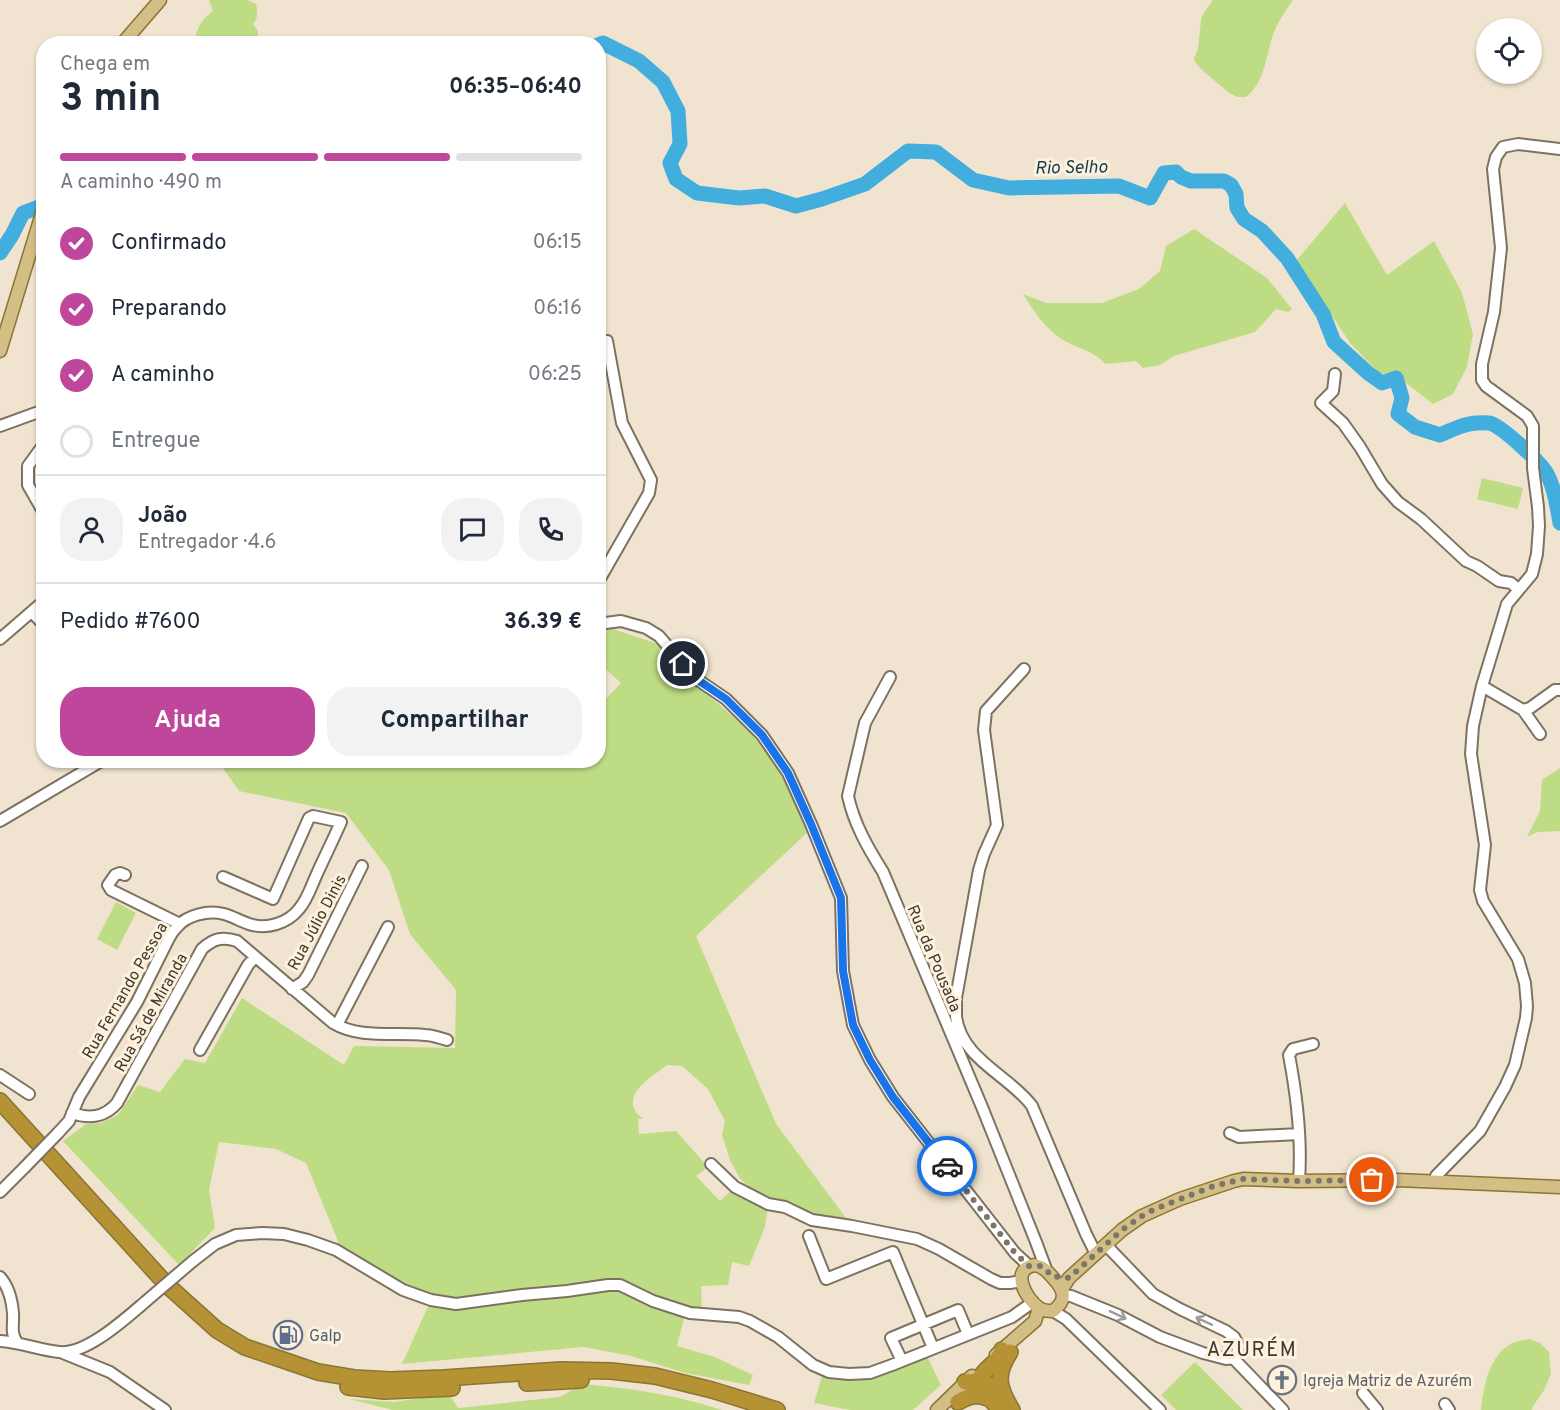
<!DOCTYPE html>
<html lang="pt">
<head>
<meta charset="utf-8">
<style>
  :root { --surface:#fff; --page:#f2f2f3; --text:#1f2937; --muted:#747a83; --line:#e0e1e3; --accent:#bf479b }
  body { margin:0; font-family:Overpass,sans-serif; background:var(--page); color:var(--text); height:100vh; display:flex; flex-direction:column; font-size:22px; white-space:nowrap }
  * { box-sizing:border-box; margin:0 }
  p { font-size:20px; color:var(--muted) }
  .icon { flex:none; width:33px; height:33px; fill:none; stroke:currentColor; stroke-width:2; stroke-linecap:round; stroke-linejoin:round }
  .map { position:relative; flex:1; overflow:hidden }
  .drawer { position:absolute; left:36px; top:36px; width:570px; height:732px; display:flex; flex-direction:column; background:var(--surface); border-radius:24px; box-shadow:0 2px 4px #0004 }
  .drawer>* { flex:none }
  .buttons { position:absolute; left:1476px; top:18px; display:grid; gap:12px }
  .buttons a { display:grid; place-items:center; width:66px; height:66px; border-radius:50%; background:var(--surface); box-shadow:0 2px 4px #0004; font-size:30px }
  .pin { position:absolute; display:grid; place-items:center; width:51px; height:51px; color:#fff; margin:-26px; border:3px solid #fff; border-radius:50%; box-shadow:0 2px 6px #0007 }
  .courier { position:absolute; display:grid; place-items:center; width:60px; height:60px; margin:-30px; border:4px solid #1a73e8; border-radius:50%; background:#fff; color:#222; box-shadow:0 2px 8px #0007 }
  .headline em { font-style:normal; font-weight:700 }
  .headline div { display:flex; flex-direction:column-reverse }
  .headline { display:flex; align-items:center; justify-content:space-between; height:102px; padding:0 24px }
  h1 { font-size:39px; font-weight:700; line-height:45px }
  .bar { display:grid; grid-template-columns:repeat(4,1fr); gap:9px 6px; align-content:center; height:72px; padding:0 24px }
  .bar i { height:8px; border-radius:4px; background:var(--line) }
  .bar .on { background:var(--accent) }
  .bar p { grid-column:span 4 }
  .line { display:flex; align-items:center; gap:15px; padding:0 24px; border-top:2px solid var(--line) }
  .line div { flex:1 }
  .round { display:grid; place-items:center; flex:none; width:63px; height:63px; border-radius:24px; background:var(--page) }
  ol { padding:0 24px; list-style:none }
  li { display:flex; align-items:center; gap:18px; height:66px }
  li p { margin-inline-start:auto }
  li .icon { padding:6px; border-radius:50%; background:var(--accent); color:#fff; stroke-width:4 }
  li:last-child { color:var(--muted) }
  li i { width:33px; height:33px; border:3px solid var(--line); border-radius:50% }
  .primary-button { display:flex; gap:12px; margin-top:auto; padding:12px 24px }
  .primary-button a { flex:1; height:69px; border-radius:24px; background:var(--accent); color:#fff; font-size:24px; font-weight:700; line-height:69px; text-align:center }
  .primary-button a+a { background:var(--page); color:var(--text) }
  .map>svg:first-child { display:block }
</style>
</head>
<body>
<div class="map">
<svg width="1560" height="1410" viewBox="0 0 1560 1410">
  <rect width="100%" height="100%" fill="#f0e4d0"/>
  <!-- green -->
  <path fill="#bedc84" d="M209,0H247L256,4C258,12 258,18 253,24L258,31V43H194C197,28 200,21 213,11Z
    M1213,0H1293C1285,12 1276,24 1272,38C1266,58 1264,83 1246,97H1237L1228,92L1201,69L1195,62L1194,58L1198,49L1201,20L1203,14Z
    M1345,203L1387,275L1434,241L1462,293L1473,334L1467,367L1453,394L1433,404L1410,386L1394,375L1379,373L1350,343L1296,261Z
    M1194,229L1267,278L1292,309L1288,312L1276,309L1255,332L1174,356L1160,365L1143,368L1136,361L1105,364C1094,350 1074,348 1060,338C1044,327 1033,310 1023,294L1046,303H1102L1139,289L1160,271L1166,246Z
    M1482,478L1523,488L1518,509L1477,499Z
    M613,629L658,644L702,690L748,729L775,763L809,831L696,936L776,1124L852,1226L822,1220L760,1199L739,1177L730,1160L722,1135L725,1121L708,1089L682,1066L667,1065C655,1075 627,1090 634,1108C635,1112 640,1116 643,1119H638L639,1134L676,1131L708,1167L696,1176L720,1201L732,1190L768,1207L765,1227L749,1266L732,1262L728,1285L701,1286L702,1313L685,1314L677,1346L715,1357L753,1375L749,1385L685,1373L631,1356L584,1347L402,1364L431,1300L336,1250L338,1241L306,1163L276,1149L219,1142L209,1190L215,1228L179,1265L63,1141L86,1124L101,1123L118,1115L138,1085L160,1092L185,1059L205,1063L242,998L344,1065L354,1046L455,1048L456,990L410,934L389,870L346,813L239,791L218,761L598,760L599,706L621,683L599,663V630Z
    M1560,768V831L1537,832L1527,837L1540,811L1542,780Z
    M116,902L136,913L117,950L97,939Z
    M1529,1339L1540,1343L1549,1352L1551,1374L1543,1392L1533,1406L1532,1410H1481C1484,1386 1488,1357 1511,1344C1516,1341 1523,1340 1529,1339Z
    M927,1356L941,1385L913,1410H850L814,1403L822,1376C865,1387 889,1375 927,1356Z
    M1195,1362L1243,1410H1176L1161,1395Z
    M583,1384C630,1388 677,1395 722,1410H393L349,1399L394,1402L449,1394L458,1408L560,1397Z"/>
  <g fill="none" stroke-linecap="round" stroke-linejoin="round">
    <!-- river -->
    <path stroke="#42aede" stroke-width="15" d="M598,45L603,43L639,61L663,82L678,111L680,144L670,163L676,179L697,193L739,198L765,196L796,206L822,199L865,184L908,151L936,152L973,180L1009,188L1119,186L1150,198L1164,173L1176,172L1181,177L1191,181H1224L1231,185L1236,194L1237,208L1244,219L1262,231L1287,258L1323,314L1334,342L1368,373L1382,383L1396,378L1402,398L1398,414L1415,427L1440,435C1458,427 1469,421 1489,423C1500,424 1542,464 1547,474C1555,488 1557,507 1560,523
      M0,253L12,235L23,213L44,205"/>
    <!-- minor casing -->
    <g stroke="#7d7261" stroke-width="14">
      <path id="minor" d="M598,341H607L622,423L651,480L649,493L598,582
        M1335,374L1333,391L1321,403L1343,423L1360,447L1382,484L1398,502L1421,519L1466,561L1477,566L1499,581L1511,583L1518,589
        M0,426L44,410
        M44,444L28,466V485L44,513
        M32,612L44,625
        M598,624L621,621L646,628L659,636L695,678L726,699L762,735L788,773L811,824L841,898L843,971L853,1025L870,1060L893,1097L1015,1253L1029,1266
        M0,639L44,601
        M1024,669L986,711L984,730L997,825L984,854L979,870L956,998C956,1004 956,1011 956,1017C962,1060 1009,1075 1032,1106L1086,1234L1096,1254
        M890,677L865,723L848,796C854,824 868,848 883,872L982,1107L1036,1242L1046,1269
        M1482,686L1523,710L1530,708L1555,690H1560
        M1523,710L1540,734
        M0,821L103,760
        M125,875L120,873L115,875L108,885L111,890L180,924
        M292,989L303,982L308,975L362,866
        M337,1025L388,927
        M200,1050L248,965L255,957
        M0,1075L29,1094
        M72,1113C89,1119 104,1118 117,1103L202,949C213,939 222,936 237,941L333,1023C360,1039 394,1032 425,1035C432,1035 440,1038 447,1040
        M58,1133L69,1121L79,1097L137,1002L169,938C171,934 174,930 177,927C187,915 208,910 224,914C232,916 240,921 249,924C267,930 288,923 299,909C307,900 311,887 316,876C324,858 333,840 341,822L313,816L309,818L273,899L223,877
        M1230,1133L1239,1137L1299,1134
        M711,1164L735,1187L768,1204L785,1207L812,1220L852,1226L917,1239L939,1249L991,1279L1000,1283H1010L1021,1281
        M1299,1181C1302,1139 1297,1097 1289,1055L1293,1049L1313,1044
        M1435,1182L1436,1176L1480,1131L1505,1087L1515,1065L1526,1018L1527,1006L1525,983L1518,959L1483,901L1480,890L1485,845L1471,754L1473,726L1482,686L1507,604L1532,574L1537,554L1539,526L1538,507L1533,468V426L1527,416L1486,386L1482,380V364L1494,312L1501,248L1493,169L1496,157L1503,147L1518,144L1560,149
        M0,1192L24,1168
        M809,1236L826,1279L893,1252L933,1348
        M1106,1245L1153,1294L1180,1309L1226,1331L1234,1337L1239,1346L1237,1353L1233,1358
        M193,1261L215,1244L236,1235L262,1233L284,1234L308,1240L336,1250L403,1290L431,1300L456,1304L522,1295L567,1291L608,1285H620L653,1301L690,1313L739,1317L750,1321L778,1337L813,1365L829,1372L849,1374L870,1373L892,1365L1012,1317L1033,1302
        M0,1277C9,1287 12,1301 13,1313C14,1323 10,1333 17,1342
        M1063,1295L1071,1296L1118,1315L1160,1337L1203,1353L1226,1359L1233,1358
        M1053,1311L1066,1319L1160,1410
        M0,1341C20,1342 39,1350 59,1352C86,1355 125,1319 145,1302
        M63,1353L110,1372L165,1410
        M1233,1358L1283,1410
        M902,1361L891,1338L958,1310L968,1334
        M1363,1393L1377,1410
        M1445,1404L1449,1410"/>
    </g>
    <!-- major casing -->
    <g stroke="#8b7434" stroke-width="15">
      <path id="major" d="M122,44L160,0
        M0,351L44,207
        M1035,1265C1044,1267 1048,1272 1054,1279C1065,1291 1067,1300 1053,1311C1048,1311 1043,1311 1039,1308C1026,1299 1009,1269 1035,1265Z
        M1062,1289L1069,1278L1122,1230L1142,1216L1180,1199L1234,1181L1243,1179L1299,1181L1397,1180L1560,1187
        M996,1355L1035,1321L1039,1308
        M937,1410L972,1376"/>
    </g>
    <!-- highway casing -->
    <g stroke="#8b7434" stroke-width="18">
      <path id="highway" d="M0,1101L167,1285L217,1330L245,1347L318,1372L354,1378L390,1380L444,1378L561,1370L611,1371L655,1376L712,1390L777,1410
        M1010,1352C995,1375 998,1387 1012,1410
        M965,1382L981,1381L989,1385
        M527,1383L581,1380
        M348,1387L384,1391L452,1388
        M958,1402C970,1395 979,1393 992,1400
        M1000,1410L982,1389L980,1378C985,1368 1000,1361 1002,1350"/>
    </g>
    <!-- minor -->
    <use href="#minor" stroke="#fff" stroke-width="10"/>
    <!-- major -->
    <use href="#major" stroke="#d3be86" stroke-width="12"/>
    <!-- highway -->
    <use href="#highway" stroke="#b59335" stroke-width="15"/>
    <!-- minor-bridge casing -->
    <g stroke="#7d7261" stroke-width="14" stroke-linecap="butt">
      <path id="minor-bridge" d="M24,1168L58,1133
        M145,1302L193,1261"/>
    </g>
    <!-- minor-bridge -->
    <use href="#minor-bridge" stroke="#fff" stroke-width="10"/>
  </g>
  <!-- one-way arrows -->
  <defs><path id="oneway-shaft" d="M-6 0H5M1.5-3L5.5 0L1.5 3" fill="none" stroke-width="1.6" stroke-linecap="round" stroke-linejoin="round" transform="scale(1.5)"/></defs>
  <g stroke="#9e9c98">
    <use href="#oneway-shaft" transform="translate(1118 1315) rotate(25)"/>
    <use href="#oneway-shaft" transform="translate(1204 1321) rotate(-155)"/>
  </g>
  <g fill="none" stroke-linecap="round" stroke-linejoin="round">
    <!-- done -->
    <path stroke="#7c7569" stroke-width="6" stroke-dasharray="0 10.8" d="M947,1166L1015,1253L1029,1266H1040L1046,1269L1051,1276L1069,1278L1122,1230L1142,1216L1155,1209L1214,1186L1243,1179L1299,1181L1372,1180"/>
    <!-- route -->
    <path stroke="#1a73e8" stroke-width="8" d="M683,664L695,678L726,699L762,735L788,773L811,824L841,898L843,971L853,1025L870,1060L893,1097L947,1166"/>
  </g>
  <!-- icons -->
  <defs>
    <g id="fuel-ring" transform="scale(1.5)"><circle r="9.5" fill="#fef1dd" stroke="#5c6f8a" stroke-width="1.5"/><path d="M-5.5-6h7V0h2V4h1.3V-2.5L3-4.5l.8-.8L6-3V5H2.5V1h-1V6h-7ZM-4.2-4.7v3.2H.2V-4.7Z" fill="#5c6f8a"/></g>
    <g id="church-ring" transform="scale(1.5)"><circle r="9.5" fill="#fef1dd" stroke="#6b7280" stroke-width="1.5"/><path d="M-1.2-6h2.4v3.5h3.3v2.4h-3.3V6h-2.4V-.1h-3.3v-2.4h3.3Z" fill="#6b7280"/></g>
  </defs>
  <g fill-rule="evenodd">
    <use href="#fuel-ring" x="288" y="1335"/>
    <use href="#church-ring" x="1282" y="1380"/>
  </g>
  <g text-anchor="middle" stroke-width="6" stroke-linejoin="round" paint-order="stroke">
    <!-- street labels -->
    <g font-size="16" fill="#3e3931" stroke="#fef1dd">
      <text transform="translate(316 922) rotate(-62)" y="6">Rua Júlio Dinis</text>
      <text transform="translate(935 958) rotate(67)" y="6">Rua da Pousada</text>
      <text transform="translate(124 990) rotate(-60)" y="6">Rua Fernando Pessoa</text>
      <text transform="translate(150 1012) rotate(-61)" y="6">Rua Sá de Miranda</text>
    </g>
    <!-- service labels -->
    <g font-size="16" fill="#4e5e75" stroke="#fef1dd" text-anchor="start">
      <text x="309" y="1341">Galp</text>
    </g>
    <!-- worship labels -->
    <g font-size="16" fill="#5b616d" stroke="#fef1dd" text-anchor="start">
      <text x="1303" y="1386">Igreja Matriz de Azurém</text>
    </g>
    <!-- water labels -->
    <g font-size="18" font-style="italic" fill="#103e52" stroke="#fef1dd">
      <text transform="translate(1071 167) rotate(-1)" y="6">Rio Selho</text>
    </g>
    <!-- quarter labels -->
    <g font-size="20" letter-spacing="1.5" fill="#3e3931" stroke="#fef1dd">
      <text x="1252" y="1356">AZURÉM</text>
    </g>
  </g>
</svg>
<div class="buttons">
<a><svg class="icon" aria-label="locate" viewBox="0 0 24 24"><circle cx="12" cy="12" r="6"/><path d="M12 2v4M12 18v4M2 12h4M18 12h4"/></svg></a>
</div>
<div class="pin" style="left:1372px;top:1180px;background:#ea580c"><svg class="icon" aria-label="bag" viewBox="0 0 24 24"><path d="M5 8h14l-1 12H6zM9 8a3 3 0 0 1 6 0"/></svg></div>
<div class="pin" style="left:683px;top:664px;background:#1f2937"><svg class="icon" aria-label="home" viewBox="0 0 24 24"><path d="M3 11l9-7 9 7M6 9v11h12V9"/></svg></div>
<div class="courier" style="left:947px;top:1166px"><svg class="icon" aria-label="car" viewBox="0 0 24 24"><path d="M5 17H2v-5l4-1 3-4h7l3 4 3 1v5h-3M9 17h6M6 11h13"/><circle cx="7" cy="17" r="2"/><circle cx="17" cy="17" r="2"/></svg></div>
<section class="drawer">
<div class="headline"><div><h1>3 min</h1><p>Chega em</p></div><em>06:35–06:40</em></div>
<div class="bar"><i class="on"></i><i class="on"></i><i class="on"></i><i></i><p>A caminho · 490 m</p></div>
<ol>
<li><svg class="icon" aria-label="check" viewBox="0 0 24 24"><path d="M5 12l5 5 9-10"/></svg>Confirmado<p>06:15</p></li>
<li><svg class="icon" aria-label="check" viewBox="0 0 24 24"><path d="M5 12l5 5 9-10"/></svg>Preparando<p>06:16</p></li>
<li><svg class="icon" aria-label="check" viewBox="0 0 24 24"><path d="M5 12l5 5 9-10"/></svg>A caminho<p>06:25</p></li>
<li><i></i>Entregue</li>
</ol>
<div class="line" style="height:108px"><a class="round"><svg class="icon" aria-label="person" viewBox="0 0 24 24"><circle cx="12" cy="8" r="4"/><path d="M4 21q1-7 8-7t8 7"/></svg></a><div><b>João</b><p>Entregador · 4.6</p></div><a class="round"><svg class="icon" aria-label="chat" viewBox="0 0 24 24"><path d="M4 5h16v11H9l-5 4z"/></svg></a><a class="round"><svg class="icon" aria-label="phone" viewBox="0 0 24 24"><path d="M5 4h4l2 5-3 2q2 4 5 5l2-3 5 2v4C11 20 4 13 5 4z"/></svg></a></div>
<div class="line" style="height:78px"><div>Pedido #7600</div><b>36.39 €</b></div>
<div class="primary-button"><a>Ajuda</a><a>Compartilhar</a></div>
</section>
</div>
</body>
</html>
